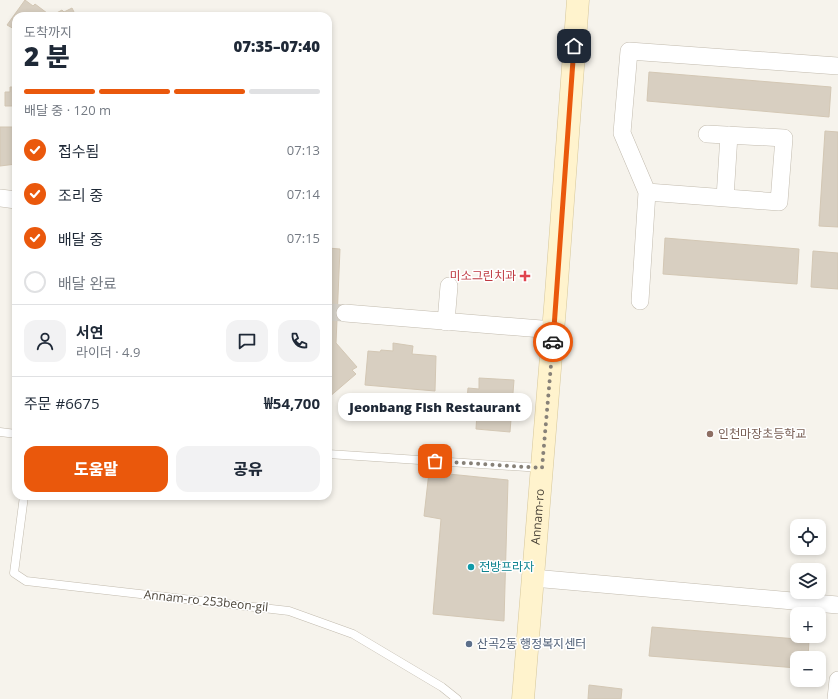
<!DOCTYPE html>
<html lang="ko">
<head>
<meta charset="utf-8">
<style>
  :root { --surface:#fff; --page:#f2f2f3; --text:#1f2937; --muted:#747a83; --line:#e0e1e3; --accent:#ea580c }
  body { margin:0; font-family:"Open Sans","Noto Sans KR",sans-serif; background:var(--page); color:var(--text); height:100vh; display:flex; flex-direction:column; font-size:15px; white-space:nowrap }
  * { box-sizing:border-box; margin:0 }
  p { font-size:13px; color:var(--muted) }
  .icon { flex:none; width:22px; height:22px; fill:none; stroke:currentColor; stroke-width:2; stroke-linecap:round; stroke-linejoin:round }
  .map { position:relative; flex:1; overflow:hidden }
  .drawer { position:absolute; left:12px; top:12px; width:320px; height:488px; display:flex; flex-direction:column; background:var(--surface); border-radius:12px; box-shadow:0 2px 6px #0003 }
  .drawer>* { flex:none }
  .tools { position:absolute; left:790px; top:519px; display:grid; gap:8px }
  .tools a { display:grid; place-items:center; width:36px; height:36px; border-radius:8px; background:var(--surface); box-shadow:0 2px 6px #0003; font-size:20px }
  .pin { position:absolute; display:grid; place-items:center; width:34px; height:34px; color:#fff; margin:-17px; border-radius:8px; box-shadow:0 2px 6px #0006 }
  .courier { position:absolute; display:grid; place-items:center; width:40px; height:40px; margin:-20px; border:3px solid #ea580c; border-radius:50%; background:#fff; color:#222; box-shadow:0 1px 5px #0007 }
  .bubble { position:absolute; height:28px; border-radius:12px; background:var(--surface); box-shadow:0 2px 6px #0003; font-size:13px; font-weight:800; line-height:28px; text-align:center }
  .headline em { font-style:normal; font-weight:800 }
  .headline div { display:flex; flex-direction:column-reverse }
  .headline { display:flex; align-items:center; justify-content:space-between; height:68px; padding:0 12px }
  h1 { font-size:26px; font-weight:800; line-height:30px }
  .bar { display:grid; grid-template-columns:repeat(4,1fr); gap:6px 4px; align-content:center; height:48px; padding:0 12px }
  .bar i { height:5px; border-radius:3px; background:var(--line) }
  .bar .current { background:var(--accent) }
  .bar p { grid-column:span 4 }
  .line { display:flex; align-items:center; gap:10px; padding:0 12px; border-top:1px solid var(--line) }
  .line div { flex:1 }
  .round { display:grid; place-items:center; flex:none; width:42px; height:42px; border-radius:12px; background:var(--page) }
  ol { padding:0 12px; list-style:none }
  li { display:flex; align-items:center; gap:12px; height:44px }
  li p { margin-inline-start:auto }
  li .icon { padding:4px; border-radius:50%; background:var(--accent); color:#fff; stroke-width:4 }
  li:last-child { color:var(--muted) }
  li i { width:22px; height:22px; border:2px solid var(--line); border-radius:50% }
  .action { display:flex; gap:8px; margin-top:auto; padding:8px 12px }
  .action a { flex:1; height:46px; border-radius:12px; background:var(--accent); color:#fff; font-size:16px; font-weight:800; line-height:46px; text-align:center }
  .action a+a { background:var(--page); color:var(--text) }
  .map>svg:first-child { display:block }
</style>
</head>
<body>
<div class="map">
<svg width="838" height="699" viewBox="0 0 838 699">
  <rect width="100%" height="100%" fill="#f6f3ec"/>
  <!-- building -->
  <path fill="#d8cfc1" stroke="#d3c7b4" d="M25,0L33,6L35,4L51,16L62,10L64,12L72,8L76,16H16V30L7,25Z
    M649,72L831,87L829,117L647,101Z
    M10,87H16V117H14V106H5V92H10Z
    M0,127H16V164L0,166Z
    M825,131L838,132V227L819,226Z
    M665,238L799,249L797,284L663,274Z
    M328,248L340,249L336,343L357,367L352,370L356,374L328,398Z
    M813,251L838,253V289L811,287Z
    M393,343L413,346L412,354L436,356L435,391L365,385L368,351L380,352L381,350L393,351Z
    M479,378L514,380L510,432L476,429L477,413L466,412L468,388L479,389Z
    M429,472L508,480L504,621L433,614L441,519L424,516Z
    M652,627L809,640L808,658H797V668L649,656Z
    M589,685L622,689L621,699H588Z"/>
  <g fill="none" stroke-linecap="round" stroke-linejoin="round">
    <!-- street-tunnel -->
    <path stroke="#d4d0c8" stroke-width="17" stroke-dasharray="17 8" stroke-linecap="butt" d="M328,312L345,313"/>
    <!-- lane casing -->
    <g stroke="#c2bbae" stroke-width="9">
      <path id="lane" d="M0,432L16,434
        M328,454L541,468
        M24,496L14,573L26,581L289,611L353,634L442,687L457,699"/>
    </g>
    <!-- street casing -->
    <g stroke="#c2bbae" stroke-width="18">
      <path id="street" d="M647,192L779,202L784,138L707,134
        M0,198L16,200
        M725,198L729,135
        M640,301L647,192L622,133L629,51L838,66
        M345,313L554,330
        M446,322L449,286
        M533,578L838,605
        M836,699L838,680"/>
    </g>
    <!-- secondary casing -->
    <g stroke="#d6c79b" stroke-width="23">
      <g id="secondary">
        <path id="s1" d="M523,699L556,295L578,0"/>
      </g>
    </g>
    <!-- lane -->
    <use href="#lane" stroke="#fff" stroke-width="8"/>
    <!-- street -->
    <use href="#street" stroke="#fff" stroke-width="17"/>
    <!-- secondary -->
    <use href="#secondary" stroke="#fff3cd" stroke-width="22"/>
  </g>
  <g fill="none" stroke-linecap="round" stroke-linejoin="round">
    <!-- done -->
    <path stroke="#878178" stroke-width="4" stroke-dasharray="0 7.2" d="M435,461L542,468L553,342"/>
    <!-- route -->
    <path stroke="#ea580c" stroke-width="5" d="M553,342L574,46"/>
  </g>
  <!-- markers -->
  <path fill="#e0444e" stroke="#fff" stroke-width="1.5" d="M523 270h4v4h4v4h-4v4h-4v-4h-4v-4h4z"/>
  <circle fill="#8d6e63" stroke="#fff" stroke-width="1.5" cx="710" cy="434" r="4"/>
  <circle fill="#0f9aa8" stroke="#fff" stroke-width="1.5" cx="471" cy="567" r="4"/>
  <circle fill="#5c6f8a" stroke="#fff" stroke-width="1.5" cx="469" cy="644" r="4"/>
  <g text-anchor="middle" stroke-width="3" stroke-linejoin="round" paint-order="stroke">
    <!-- health labels -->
    <g font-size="12" fill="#be3a42" stroke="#fff" text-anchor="end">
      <text x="516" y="280">미소그린치과</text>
    </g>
    <!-- education labels -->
    <g font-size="12" fill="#785e54" stroke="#fff" text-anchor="start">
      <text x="718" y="438">인천마장초등학교</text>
    </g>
    <!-- street labels -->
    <g font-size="12" fill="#4b4439" stroke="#fff">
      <text dy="4" stroke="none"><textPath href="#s1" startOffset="183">Annam-ro</textPath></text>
      <text transform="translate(206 601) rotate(6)" y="4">Annam-ro 253beon-gil</text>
    </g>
    <!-- culture labels -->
    <g font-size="12" fill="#0d838f" stroke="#fff" text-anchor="start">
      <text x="479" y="571">전방프라자</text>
    </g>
    <!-- service labels -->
    <g font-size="12" fill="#4e5e75" stroke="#fff" text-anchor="start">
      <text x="477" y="648">산곡2동 행정복지센터</text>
    </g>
  </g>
</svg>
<div class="tools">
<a><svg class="icon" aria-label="locate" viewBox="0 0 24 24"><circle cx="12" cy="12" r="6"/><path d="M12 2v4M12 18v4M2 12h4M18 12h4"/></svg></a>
<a><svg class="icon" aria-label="layers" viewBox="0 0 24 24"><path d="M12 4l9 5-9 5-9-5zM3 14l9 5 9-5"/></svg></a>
<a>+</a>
<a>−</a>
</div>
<div class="pin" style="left:435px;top:461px;background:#ea580c"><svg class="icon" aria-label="bag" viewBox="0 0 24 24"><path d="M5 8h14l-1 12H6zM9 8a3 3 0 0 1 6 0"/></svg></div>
<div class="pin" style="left:574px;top:46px;background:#1f2937"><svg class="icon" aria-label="home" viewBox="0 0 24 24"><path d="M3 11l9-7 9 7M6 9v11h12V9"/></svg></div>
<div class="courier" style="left:553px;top:342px"><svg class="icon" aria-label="car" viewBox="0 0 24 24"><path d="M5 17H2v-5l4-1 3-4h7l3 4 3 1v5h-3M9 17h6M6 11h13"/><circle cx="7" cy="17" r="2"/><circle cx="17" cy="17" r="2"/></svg></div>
<div class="bubble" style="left:338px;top:393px;width:194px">Jeonbang Fish Restaurant</div>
<section class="drawer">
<div class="headline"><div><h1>2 분</h1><p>도착까지</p></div><em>07:35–07:40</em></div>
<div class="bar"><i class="current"></i><i class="current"></i><i class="current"></i><i></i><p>배달 중 · 120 m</p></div>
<ol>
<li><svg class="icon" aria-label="check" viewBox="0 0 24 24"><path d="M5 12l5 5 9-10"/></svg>접수됨<p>07:13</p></li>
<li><svg class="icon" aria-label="check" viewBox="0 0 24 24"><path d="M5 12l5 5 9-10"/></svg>조리 중<p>07:14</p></li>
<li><svg class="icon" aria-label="check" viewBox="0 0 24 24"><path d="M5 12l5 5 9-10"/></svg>배달 중<p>07:15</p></li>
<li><i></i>배달 완료</li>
</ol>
<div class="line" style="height:72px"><a class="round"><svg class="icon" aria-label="person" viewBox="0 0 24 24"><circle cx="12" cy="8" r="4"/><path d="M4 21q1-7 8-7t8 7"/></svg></a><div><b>서연</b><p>라이더 · 4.9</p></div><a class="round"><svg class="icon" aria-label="chat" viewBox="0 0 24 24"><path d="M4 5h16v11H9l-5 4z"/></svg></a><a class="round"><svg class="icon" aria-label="phone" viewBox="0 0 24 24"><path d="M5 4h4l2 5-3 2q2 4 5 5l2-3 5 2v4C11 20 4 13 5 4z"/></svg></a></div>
<div class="line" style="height:52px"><div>주문 #6675</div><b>₩54,700</b></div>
<div class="action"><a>도움말</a><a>공유</a></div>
</section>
</div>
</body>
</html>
